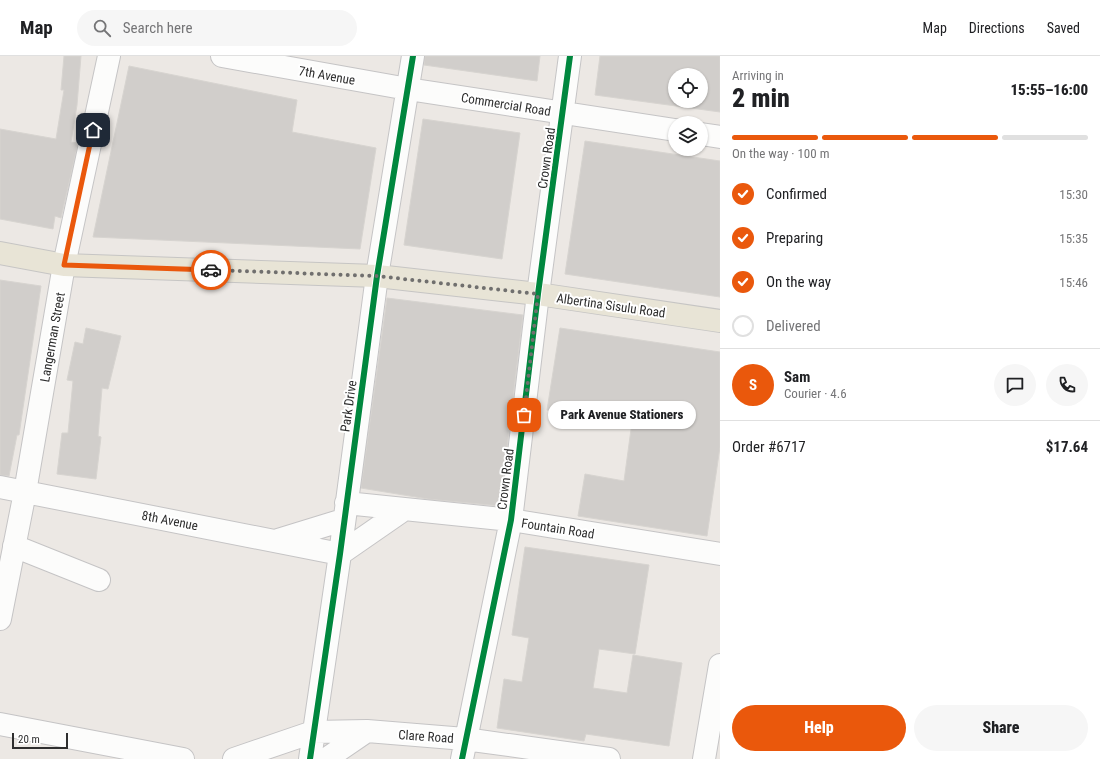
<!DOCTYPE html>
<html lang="en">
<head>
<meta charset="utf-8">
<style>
  :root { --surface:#fff; --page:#f6f6f6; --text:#202124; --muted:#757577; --line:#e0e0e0; --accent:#ea580c }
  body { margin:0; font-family:"Roboto Condensed",sans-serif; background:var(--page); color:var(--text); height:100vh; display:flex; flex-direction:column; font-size:15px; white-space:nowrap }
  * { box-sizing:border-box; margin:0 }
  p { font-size:13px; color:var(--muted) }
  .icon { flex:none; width:22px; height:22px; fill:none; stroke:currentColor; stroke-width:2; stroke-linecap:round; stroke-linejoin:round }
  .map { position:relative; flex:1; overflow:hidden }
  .side { display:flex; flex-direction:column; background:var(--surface); width:380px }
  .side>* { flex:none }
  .fabs { position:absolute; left:668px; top:12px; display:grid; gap:8px }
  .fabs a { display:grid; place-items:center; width:40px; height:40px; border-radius:50%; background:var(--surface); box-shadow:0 1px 3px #0004; font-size:20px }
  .scale { position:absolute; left:12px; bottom:10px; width:56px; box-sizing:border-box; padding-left:4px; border:2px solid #2e2e2e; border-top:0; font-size:11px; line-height:14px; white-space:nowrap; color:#2e2e2e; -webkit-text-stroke:3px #fff; paint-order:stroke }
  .pin { position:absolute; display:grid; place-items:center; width:34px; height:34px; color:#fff; margin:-17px; border-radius:8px; box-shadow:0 2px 6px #0006 }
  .courier { position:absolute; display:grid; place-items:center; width:40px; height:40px; margin:-20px; border:3px solid #ea580c; border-radius:50%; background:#fff; color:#222; box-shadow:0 1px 5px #0007 }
  .bubble { position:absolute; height:28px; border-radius:14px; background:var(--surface); box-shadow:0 1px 3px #0004; font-size:13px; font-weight:800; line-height:28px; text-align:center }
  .summary em { font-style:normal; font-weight:800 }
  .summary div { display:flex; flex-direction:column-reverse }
  .summary { display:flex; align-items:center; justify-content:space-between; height:68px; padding:0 12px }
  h1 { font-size:26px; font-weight:800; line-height:30px }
  .bar { display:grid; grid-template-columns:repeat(4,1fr); gap:6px 4px; align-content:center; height:48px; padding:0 12px }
  .bar i { height:5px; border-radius:3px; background:var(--line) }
  .bar .current { background:var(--accent) }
  .bar p { grid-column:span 4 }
  .line { display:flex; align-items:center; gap:10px; padding:0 12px; border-top:1px solid var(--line) }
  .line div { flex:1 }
  .round { display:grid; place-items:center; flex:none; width:42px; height:42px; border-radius:21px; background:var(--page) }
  ol { padding:0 12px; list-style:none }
  li { display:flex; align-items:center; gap:12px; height:44px }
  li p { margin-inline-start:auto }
  li .icon { padding:4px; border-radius:50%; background:var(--accent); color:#fff; stroke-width:4 }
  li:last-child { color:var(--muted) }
  li i { width:22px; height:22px; border:2px solid var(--line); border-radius:50% }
  .button { display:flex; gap:8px; margin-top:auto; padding:8px 12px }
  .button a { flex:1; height:46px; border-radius:24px; background:var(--accent); color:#fff; font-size:16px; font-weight:800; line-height:46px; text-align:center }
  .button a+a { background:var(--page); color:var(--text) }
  header { display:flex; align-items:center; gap:24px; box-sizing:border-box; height:56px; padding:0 20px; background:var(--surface); border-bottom:1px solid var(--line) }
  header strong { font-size:19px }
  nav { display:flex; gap:22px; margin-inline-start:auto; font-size:14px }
  .search { width:280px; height:36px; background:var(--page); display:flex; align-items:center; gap:10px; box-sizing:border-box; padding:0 14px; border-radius:22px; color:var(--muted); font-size:15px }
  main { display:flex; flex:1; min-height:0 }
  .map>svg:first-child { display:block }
</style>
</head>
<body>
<header>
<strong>Map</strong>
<div class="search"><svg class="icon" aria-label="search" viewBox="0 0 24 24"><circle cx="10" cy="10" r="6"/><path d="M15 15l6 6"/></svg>Search here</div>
<nav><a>Map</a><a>Directions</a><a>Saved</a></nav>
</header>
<main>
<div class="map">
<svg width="720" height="703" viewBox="0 0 720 703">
  <rect width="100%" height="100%" fill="#ece8e4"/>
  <!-- building -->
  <path fill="#d1cecb" stroke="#d7d4d0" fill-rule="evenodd" d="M64,0H81L77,49L71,86L78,87L61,162L55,160L53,173L0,163V73L56,83L64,34H61Z
    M425,0H540L537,25L424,9Z
    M600,0H720V56L595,39ZM675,19H701V45H675Z
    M129,10L297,44L292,76L376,92L360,193L93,181Z
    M423,63L520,77L502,203L404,189Z
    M585,85L720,105V241L565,218Z
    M0,224L41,230L19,379H17L9,420L0,419Z
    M387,242L523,259L500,450L428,443L361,432Z
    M86,272L121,280L108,333L102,332L98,380L101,381L96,423L57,418L62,377H68L73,325L67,324L75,286L83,288Z
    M560,272L720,296V391L707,480L578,460L585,418L624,425L632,366L547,354Z
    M525,491L649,509L635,598L599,593L593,632L627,637L633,599L682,607L669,690L586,678L584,685L497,672L504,623L522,626L529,582L512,579Z"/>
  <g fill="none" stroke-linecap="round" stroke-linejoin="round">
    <!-- minor casing -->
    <g stroke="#c5c4c5" stroke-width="24">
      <path id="minor" d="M222,0L408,33L675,74
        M701,78L720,81
        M0,431L340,498L405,453
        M346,447L511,464L720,498
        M278,484L343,464
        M14,490L99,524
        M0,563L25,436L64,209L109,0
        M0,668L183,703
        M234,703L313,676L367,675L465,683L609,703
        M310,703L340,498L377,220L413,0
        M326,703L367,675
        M462,703L511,464L538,238L570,0
        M704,703L720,609"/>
    </g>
    <!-- major casing -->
    <g stroke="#c6c5c4" stroke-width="24">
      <path id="major" d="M0,197L64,209L377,220L538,238L720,265"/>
    </g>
    <!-- minor -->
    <use href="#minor" stroke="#fcfcfb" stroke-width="22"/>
    <!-- major -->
    <use href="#major" stroke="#e8e4d6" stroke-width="22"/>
    <!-- cycleway casing -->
    <g stroke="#fff" stroke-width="8">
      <path id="cycleway" d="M310,703L340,498L377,220L413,0
        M462,703L511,464L538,238L570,0"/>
    </g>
    <!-- cycleway -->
    <use href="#cycleway" stroke="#00873e" stroke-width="6"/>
  </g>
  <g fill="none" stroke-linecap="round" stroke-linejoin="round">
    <!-- done -->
    <path stroke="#706f6e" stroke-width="4" stroke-dasharray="0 7.2" d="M211,214L377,220L538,238L524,359"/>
    <!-- route -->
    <path stroke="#ea580c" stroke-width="5" d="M93,74L64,209L211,214"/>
  </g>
  <g text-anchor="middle" stroke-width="4" stroke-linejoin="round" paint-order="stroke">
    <!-- street labels -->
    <g font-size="13" fill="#2e2e2e" stroke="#fff">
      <text transform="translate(327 19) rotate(10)" y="5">7th Avenue</text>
      <text transform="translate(506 48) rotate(9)" y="5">Commercial Road</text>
      <text transform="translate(546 102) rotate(-82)" y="5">Crown Road</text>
      <text transform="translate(611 249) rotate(8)" y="5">Albertina Sisulu Road</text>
      <text transform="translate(52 281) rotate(-80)" y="5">Langerman Street</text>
      <text transform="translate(348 350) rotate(-82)" y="5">Park Drive</text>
      <text transform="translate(505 423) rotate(-83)" y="5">Crown Road</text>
      <text transform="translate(170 464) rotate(11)" y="5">8th Avenue</text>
      <text transform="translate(558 472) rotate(9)" y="5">Fountain Road</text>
      <text transform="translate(426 680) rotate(4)" y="5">Clare Road</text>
    </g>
  </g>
</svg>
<div class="fabs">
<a><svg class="icon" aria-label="locate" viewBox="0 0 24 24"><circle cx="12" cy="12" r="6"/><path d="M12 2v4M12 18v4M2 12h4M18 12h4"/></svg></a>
<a><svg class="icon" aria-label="layers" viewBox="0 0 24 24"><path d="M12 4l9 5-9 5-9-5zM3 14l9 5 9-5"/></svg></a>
</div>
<div class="scale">20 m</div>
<div class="pin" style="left:524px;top:359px;background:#ea580c"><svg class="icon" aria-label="bag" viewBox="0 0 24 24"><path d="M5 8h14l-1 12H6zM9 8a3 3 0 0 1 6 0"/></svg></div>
<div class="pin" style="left:93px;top:74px;background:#1f2937"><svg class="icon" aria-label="home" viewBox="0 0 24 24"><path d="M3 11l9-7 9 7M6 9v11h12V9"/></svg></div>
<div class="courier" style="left:211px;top:214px"><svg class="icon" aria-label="car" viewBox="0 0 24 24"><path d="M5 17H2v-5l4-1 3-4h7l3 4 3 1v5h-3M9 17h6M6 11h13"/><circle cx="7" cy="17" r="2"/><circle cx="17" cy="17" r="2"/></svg></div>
<div class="bubble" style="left:548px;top:345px;width:148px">Park Avenue Stationers</div>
</div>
<section class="side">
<div class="summary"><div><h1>2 min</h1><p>Arriving in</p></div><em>15:55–16:00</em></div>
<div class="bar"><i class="current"></i><i class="current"></i><i class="current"></i><i></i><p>On the way · 100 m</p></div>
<ol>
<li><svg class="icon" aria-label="check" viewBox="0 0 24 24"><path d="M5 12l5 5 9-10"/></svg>Confirmed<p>15:30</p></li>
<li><svg class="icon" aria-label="check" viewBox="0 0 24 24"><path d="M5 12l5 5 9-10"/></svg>Preparing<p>15:35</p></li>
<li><svg class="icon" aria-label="check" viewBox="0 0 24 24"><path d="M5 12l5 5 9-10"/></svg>On the way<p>15:46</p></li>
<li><i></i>Delivered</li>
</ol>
<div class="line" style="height:72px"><b class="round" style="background:var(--accent);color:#fff">S</b><div><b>Sam</b><p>Courier · 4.6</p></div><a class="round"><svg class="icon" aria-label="chat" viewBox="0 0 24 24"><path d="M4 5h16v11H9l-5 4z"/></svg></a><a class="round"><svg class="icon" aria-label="phone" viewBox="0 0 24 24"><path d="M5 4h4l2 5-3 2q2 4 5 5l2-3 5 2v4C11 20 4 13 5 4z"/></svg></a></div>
<div class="line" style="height:52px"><div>Order #6717</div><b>$17.64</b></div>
<div class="button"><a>Help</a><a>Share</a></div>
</section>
</main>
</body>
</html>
